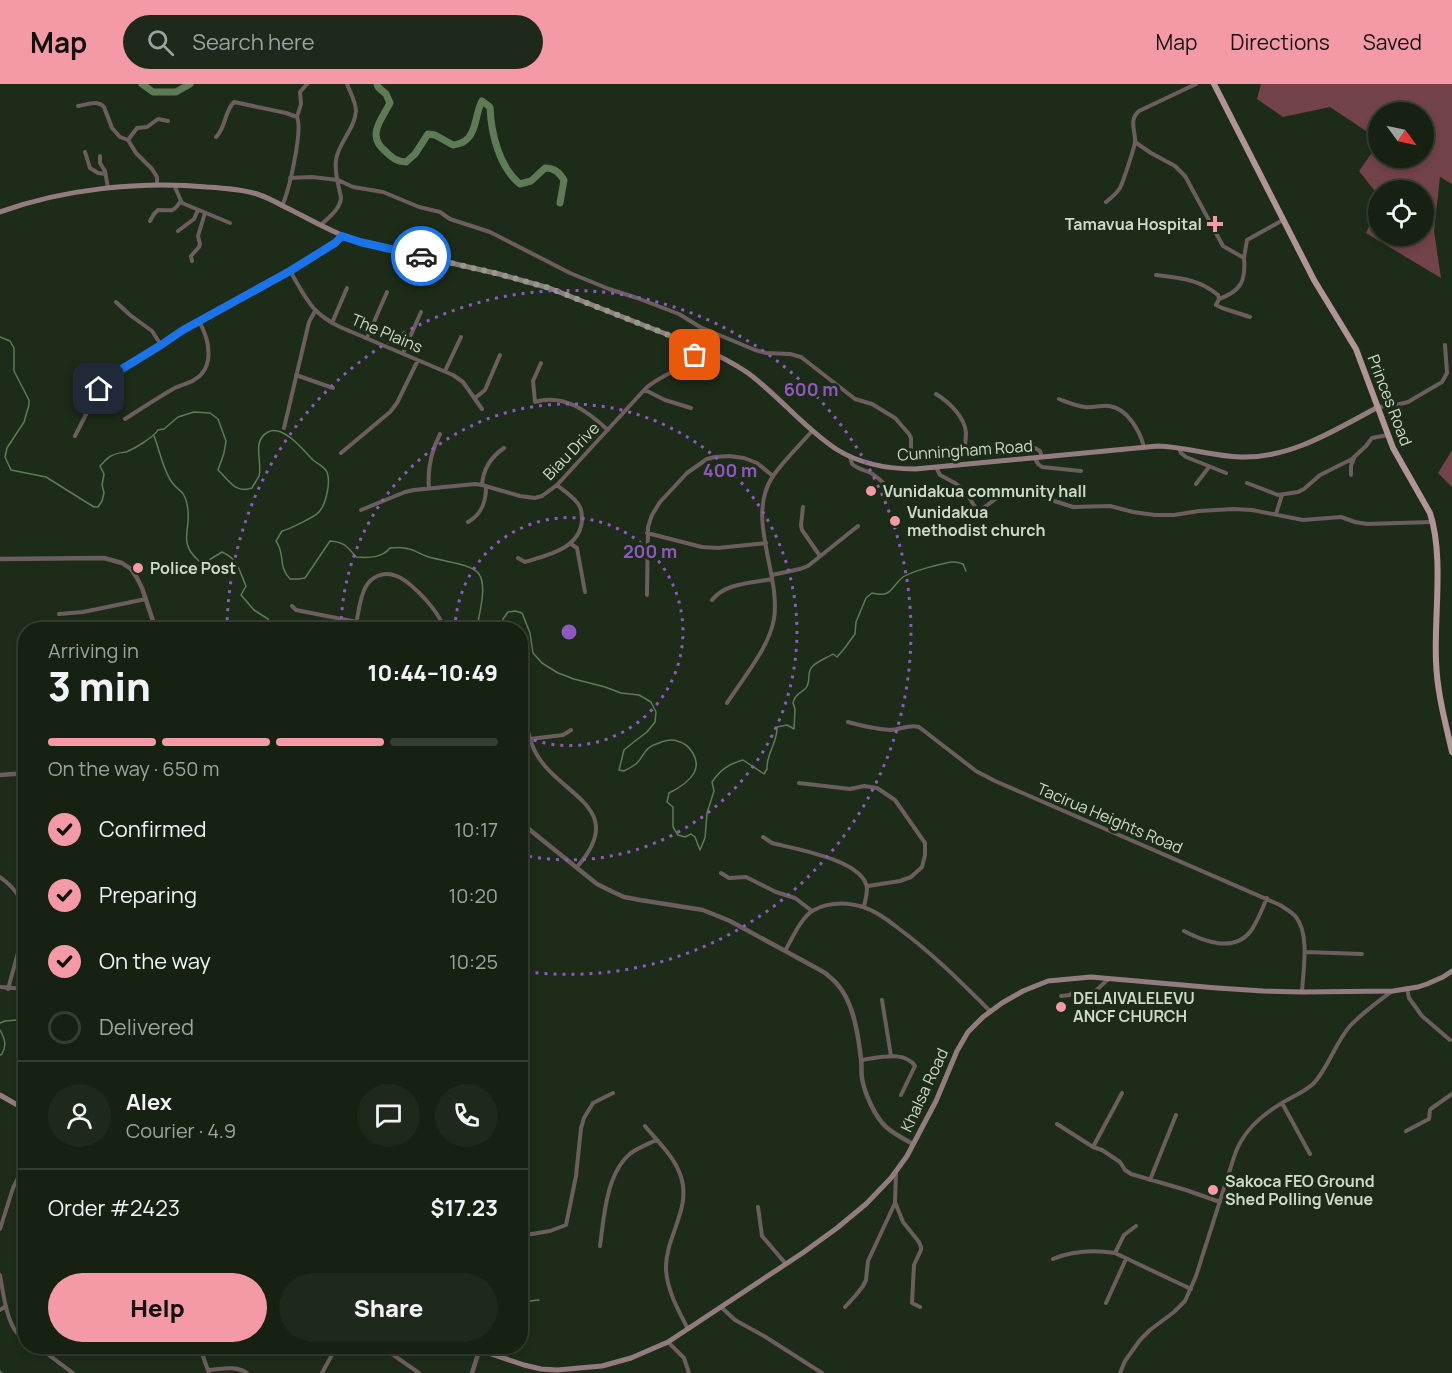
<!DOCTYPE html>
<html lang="en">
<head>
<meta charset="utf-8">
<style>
  :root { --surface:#162112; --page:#1f291b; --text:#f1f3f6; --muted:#9ea39f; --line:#353e32; --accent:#f49aa6 }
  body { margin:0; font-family:Manrope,sans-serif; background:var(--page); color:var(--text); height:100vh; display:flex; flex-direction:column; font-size:22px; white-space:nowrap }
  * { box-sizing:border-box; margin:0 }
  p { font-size:20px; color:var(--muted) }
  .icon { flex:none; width:33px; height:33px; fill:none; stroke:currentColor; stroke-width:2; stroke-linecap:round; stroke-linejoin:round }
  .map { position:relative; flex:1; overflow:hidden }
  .side { position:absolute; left:18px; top:538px; width:510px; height:732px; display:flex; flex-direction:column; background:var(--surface); border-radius:24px; box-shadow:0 3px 9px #0003,0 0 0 2px var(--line) }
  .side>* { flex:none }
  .needle { width:39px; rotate:123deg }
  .tools { position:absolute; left:1368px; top:18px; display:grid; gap:12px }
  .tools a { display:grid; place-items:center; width:66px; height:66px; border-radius:50%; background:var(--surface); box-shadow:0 3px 9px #0003,0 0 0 2px var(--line); font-size:30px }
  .pin { position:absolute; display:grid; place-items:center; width:51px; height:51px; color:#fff; margin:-26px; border-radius:12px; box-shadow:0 3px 9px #0006 }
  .courier { position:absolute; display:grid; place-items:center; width:60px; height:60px; margin:-30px; border:4px solid #1a73e8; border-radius:50%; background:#fff; color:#222; box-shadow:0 2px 8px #0007 }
  .overview em { font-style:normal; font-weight:800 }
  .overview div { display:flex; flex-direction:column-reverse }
  .overview { display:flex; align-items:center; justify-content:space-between; height:102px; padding:0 30px }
  h1 { font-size:39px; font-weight:800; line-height:45px }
  .bar { display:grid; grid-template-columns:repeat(4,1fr); gap:9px 6px; align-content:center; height:72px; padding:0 30px }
  .bar i { height:8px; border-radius:4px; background:var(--line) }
  .bar .current { background:var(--accent) }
  .bar p { grid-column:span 4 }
  .line { display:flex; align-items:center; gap:15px; padding:0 30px; border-top:2px solid var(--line) }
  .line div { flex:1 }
  .round { display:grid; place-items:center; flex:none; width:63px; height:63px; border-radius:32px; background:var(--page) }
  ol { padding:0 30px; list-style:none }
  li { display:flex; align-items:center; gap:18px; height:66px }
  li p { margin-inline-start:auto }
  li .icon { padding:6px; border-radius:50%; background:var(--accent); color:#111; stroke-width:4 }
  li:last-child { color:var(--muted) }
  li i { width:33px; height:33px; border:3px solid var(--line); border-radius:50% }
  .primary-button { display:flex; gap:12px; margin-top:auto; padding:12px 30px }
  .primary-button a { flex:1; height:69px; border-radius:36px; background:var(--accent); color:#111; font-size:24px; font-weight:800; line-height:69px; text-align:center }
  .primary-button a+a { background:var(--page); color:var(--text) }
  header { display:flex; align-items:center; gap:36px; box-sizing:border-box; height:84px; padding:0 30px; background:var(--accent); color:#111 }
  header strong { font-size:28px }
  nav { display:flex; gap:33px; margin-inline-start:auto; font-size:21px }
  .search { width:420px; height:54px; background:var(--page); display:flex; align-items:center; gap:15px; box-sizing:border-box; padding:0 21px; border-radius:33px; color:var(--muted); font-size:22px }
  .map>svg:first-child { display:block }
</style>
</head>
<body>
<header>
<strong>Map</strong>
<div class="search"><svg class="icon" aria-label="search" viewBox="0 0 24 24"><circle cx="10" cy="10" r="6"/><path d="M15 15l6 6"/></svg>Search here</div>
<nav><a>Map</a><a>Directions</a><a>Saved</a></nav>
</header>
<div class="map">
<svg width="1452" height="1289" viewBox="0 0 1452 1289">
  <rect width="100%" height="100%" fill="#1d2c18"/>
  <!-- forest -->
  <path fill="#724349" d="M1261,0H1452V100L1440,93L1434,147L1441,194L1366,149L1378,122V152H1424V106H1378V111L1359,87L1378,60V74H1424V28H1378V55L1330,23L1283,33L1257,15Z
    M1452,366V403L1438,389Z"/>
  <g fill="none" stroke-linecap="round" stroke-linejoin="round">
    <!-- stream -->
    <path stroke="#5e7b55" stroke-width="1.5" d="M0,253L10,257L14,264V287L29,316V321L24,338L7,364L5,373L11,386L46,393L94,423H98L102,417L104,409L102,401L104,390L100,382C104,378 107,374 111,372C116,369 121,369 126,368C134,365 154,353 158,346L164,345L178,333L194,328L210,329L218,335L226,357L224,369L218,386C229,396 235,410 252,404C254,400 257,396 259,392C263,378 251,357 268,348C283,340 304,367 313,376C318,380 324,382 327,388C331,398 326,420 319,428C316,432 288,446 282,447L276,457C286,471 277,481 290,495H299L305,494L330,457C344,458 347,462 356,473C369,474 382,474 390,464C397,463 403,463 409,465C415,466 420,470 426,472C439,477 471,479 479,490C488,504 478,531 477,546
      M154,352C160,367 162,383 171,397C178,408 184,405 187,420C193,445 176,457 199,477L209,476L222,468C238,475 239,486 246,502L241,511L254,526L268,535L271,546
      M502,546L503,535L508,528L515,527L522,529L530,549L533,569L542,579L558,589L574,595L605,603L621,609L639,611L651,618L656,628L655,638L647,648L635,657L624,666L619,686L624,687C628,685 632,683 636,680C646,670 643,664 659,659C664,657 672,655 677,657C690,660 701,676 694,689C689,698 677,705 669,709L667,718L673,723V743L678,751L685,753L691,750L695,753L700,766L705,754L707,729L714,707L712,698C721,685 729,680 743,676L764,690L767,685C766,670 778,658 777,643L787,641L794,645L795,625L793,619C795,611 799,610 805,605C812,598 806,589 812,583C817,577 827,574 833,570L837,573L844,565L855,550L856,538L866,514L872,509C893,514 890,503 903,493C910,488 945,478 954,478C957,478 960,479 963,480L966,487
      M0,939L5,937L16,936L26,943
      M0,946C5,955 7,961 2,970L0,971
      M520,1218L539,1216
      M0,1287L2,1289"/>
    <!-- river -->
    <path stroke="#5e7b55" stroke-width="7" d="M142,0L153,8H176L190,0
      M377,0L378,3L386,10L390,19C382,35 366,51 385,67C393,74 395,77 406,78L415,70L428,50L435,51L453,61C457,60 460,60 463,58C477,51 475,29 482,17L490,23C491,49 499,83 520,100L531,97L545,84C554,84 559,88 564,96L560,119"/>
    <!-- minor -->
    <path stroke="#6c5e5f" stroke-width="4" d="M78,22C88,21 97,15 104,23L112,44L120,53L128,56L136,69L152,85L157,93V101
      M297,33L301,20L300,8L307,0
      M216,53C226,44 224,28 234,18L286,29L297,33C303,47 289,107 282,122
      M128,56L137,44L147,43L158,35L168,37
      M1135,58L1151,69L1175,82L1185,92L1223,162L1244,174C1246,197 1241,207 1219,215L1216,221L1222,224L1250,233
      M85,68L90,84L98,89L105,90
      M100,72V79L105,87L108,104
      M290,94L312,93L338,96L353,103L383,108L419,123L440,128L450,135L490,148L570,189L609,205L637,214L679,230L700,243L755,266L766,269L790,270L801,273L855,315L872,320L895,334L909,350L911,354V366L914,370L925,367L944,364H1035L1040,367L1042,373
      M174,101L182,119L230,139
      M1106,118C1111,114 1117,109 1120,104C1123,98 1134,65 1135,58C1136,47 1128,37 1139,27L1196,0
      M150,137L154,130L158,126C171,126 173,129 180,118
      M321,141C329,133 340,125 341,114C339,102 334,88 336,76C338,59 355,45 356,27C356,18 350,8 347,0
      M178,147L194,135L198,126
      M1244,174L1247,156L1283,136
      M192,177L191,172L199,163L200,160L198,152L205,129
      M290,187C306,214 311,229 340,243L453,291L463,298L482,325
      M1156,191C1180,194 1199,195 1218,211L1219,215
      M116,218L130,231L152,247L161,261
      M332,239L347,204
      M367,254L387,208
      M403,269L421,228
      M541,279L533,297L535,318C564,309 587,327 608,346
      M445,287L461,253
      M296,291L333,304
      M108,294L119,308
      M645,306L665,316L691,324
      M936,310C949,318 965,333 966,349C966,354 965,359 965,364
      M475,314L485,306L500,271
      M1059,315C1067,318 1076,322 1085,323C1093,324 1101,321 1109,322C1127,324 1140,347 1144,363
      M1378,323L1396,321L1408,318L1442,298L1447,289L1445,261
      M125,335C141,325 157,314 173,305C180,301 188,300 194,296C216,283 209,255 199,237
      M284,344L309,238L315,227
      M75,352L99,305L112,291L161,261L182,246L290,187L335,159L342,152
      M1179,364L1181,369L1186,373L1226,389
      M341,369L390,328L397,319L418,276
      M850,373L852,380C858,385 864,386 871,389C881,395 890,406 898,414
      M1035,374L1038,380L1042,383L1081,387
      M936,383L940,391L955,399L965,407L977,426L979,427L997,414L1030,407L1045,414L1073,423L1110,422L1133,428L1155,431H1174L1199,427L1233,425L1252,426L1303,436L1341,433L1355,438L1367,440L1432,438
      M1351,391V382L1354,374
      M1247,399L1278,411L1298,408L1304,405L1320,391L1352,375L1366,362L1372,354L1388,351
      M1196,400L1209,383
      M482,401C483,385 491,373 504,364
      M429,404C427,384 431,368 440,350
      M803,423L801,441L802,446L820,472
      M361,426L405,408L414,406L475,400L482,401L520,412L535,414L542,412L557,401L646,304C666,287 686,287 699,263
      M1276,430L1282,411
      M468,438C482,430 486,418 486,403
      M647,449L702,463L718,464L766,459
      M571,460L577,464L585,508
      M518,474L525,478C548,471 579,465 582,437C582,433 582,427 580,423C576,414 564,407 557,401
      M772,491L800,485L808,482L858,442
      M647,511L648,443L652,431L660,418L687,389L707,375L715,373L729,372L744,374L757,379L773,392
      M712,516C725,499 752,499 772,495
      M292,522L296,526L357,538
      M59,530L83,528L146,515
      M355,546C358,533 360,506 370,497C391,478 413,502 426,516C433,524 438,530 442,539
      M520,617C526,634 527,655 537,671C561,712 629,724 577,783
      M727,619C743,594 769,564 774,535C781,489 745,433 773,392C784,376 799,362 812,347
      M848,638C862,642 876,645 890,646C900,646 909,640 919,643L976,687L995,697L1280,821C1286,825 1292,828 1296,833C1310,851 1303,887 1302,908
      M530,655L563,651L571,646
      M799,699L850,705L864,702L877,704L895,716L925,759V771L922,783L911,793L900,797L868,802
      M763,753L772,759C795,765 857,775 866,800C869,806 865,816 864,823
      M721,789L729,794L746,793L776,808L795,814L812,827
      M0,793C15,804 21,813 26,831
      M1184,847C1203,857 1233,869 1250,848C1257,839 1262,825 1267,814
      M785,867C792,855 801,833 814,826C829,818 846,818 863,823C876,827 888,836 898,844C932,869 961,898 990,927
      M1305,868L1362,870
      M0,903L26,905
      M1407,904L1409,914L1422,932L1450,956
      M8,905L19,865L26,857
      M1061,912L1070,911L1073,908C1078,909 1084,910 1089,910C1097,909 1102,899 1109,895
      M882,916L891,972
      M861,976C878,974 904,966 915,982L901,1011
      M1282,1019L1310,1070
      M1057,1040L1093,1063L1102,1066L1120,1078L1125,1086L1131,1090L1186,1106L1220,1118
      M645,1042C657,1057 673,1071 680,1090C693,1124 665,1152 666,1185C667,1206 678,1226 688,1245
      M1406,1047L1429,1035L1430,1026L1432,1024L1452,1010
      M1093,1063L1122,1009
      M896,1088L895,1118L903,1138L919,1158L921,1163V1166L914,1181L912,1219L920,1223
      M1150,1096L1176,1031
      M758,1123L762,1152L786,1180
      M0,1145L13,1104L26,1077
      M520,1152L550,1147L566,1141L576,1092L581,1044L584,1034L593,1019L613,1009
      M600,1162C604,1133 606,1089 631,1069C638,1064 648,1060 656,1056
      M1115,1169L1124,1151L1136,1142
      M1053,1175C1072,1167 1095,1166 1115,1169L1191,1205
      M0,1191C3,1207 6,1236 17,1249C18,1249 25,1254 26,1254
      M1106,1219L1126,1175
      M721,1223L735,1236L764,1252L822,1289
      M845,1223L856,1211L863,1202L866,1196L868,1177L895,1119
      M0,1226L6,1222
      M668,1258L684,1274L689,1289
      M38,1263L73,1289
      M163,1263L175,1266L201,1265
      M376,1263L389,1268L419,1289
      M200,1264L209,1289
      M209,1286C221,1285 236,1281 247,1289
      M322,1289L333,1269L344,1263
      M1120,1289L1125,1277L1140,1256L1150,1246L1174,1228L1185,1217L1196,1192L1234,1073C1242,1048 1260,1032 1282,1019C1292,1013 1304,1008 1313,1000C1328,985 1335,959 1350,942C1362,929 1378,918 1392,907"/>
    <!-- tertiary -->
    <path stroke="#6c5e5f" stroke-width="4.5" d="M0,475L104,474L122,479L131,485L137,494L142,504L156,546
      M0,691L26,689
      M520,738L597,800L613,808L624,813L640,816L703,826L730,837L820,886C824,888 828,891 831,894C853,912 858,949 861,975C862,981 861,988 862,994C864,1008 875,1033 886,1043C894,1050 904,1055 913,1060
      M472,1289L479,1267"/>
    <!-- secondary -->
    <path stroke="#937c7f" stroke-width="5" d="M0,128C63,105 140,97 207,103C224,104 241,105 257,110C267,113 276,118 285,123C310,135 334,150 360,158L499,190L549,204L699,263C716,270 733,279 748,289C779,312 804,344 836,365C860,380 888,385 915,385L1158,362C1186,363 1212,372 1240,373C1290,375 1335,346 1378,323
      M0,1011L26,1026
      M471,1263L524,1281L541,1285L557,1286L602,1282L631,1274L668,1258L804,1168L837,1144L866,1120L891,1094L907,1072L936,1017L957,967L968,948L983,933L1002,919L1023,907L1048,897L1091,893L1217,904L1263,907L1302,908L1393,907L1418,903L1427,900L1443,893L1452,887"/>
    <!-- primary -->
    <path stroke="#b19497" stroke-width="6" d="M1214,0L1314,196L1356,265L1393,364L1430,429C1444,472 1434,531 1436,577C1437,608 1445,637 1452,668"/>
  </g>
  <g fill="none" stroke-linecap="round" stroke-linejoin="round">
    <!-- done -->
    <path stroke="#909c8c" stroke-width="6" stroke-dasharray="0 10.8" d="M421,172L499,190L549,204L699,263L695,271"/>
    <!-- route -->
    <path stroke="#1a73e8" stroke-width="8" d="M99,305L112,291L161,261L183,246L290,187L335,159L342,152L360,158L421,172"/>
  </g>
  <!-- distance rings -->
  <g fill="none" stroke="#9057c2" stroke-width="3" stroke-dasharray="3 6">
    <path d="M455 545A114 114 0 1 1 521 651"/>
    <path d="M341 544A228 228 0 1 1 522 771"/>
    <path d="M227 545A342 342 0 1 1 521 887"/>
  </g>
  <!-- markers -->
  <g fill="#f49aa6" stroke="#1d2c18" stroke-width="2">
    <path d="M1212 131h6v6h6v6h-6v6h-6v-6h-6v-6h6z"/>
    <circle cx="871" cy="407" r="6"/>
    <circle cx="895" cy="437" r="6"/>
    <circle cx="138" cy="484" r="6"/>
    <circle cx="1061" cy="923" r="6"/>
    <circle cx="1213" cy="1106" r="6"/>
  </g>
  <g text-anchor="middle" stroke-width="6" stroke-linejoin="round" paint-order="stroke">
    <!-- poi labels -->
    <g font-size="16" font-weight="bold" fill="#ced8cb" stroke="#1d2c18" text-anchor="start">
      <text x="1202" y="146" text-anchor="end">Tamavua Hospital</text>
      <text x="883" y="413">Vunidakua community hall</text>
      <text x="907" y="434">Vunidakua<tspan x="907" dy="18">methodist church</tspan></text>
      <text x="150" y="490">Police Post</text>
      <text x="1073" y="920">DELAIVALELEVU<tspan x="1073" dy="18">ANCF CHURCH</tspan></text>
      <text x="1225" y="1103">Sakoca FEO Ground<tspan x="1225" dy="18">Shed Polling Venue</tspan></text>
    </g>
    <!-- street labels -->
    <g font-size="16" fill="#ced8cb" stroke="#1d2c18">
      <text transform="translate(387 249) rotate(23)" y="6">The Plains</text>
      <text transform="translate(1390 316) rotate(69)" y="6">Princes Road</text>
      <text transform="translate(965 366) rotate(-4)" y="6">Cunningham Road</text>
      <text transform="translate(571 367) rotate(-46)" y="6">Biau Drive</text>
      <text transform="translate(1110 734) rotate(23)" y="6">Tacirua Heights Road</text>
      <text transform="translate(924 1006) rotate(-65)" y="6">Khalsa Road</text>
    </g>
  </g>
  <circle cx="569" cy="548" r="9" fill="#9057c2" stroke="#1d2c18" stroke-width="3"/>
  <g font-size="18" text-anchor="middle" font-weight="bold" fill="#9057c2" stroke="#1d2c18" stroke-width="6" stroke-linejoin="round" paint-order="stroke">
    <text x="811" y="312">600 m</text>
    <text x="730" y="393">400 m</text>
    <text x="650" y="474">200 m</text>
  </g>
</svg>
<div class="tools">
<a><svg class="needle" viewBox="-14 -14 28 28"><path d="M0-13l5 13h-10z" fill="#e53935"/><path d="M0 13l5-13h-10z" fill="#9ea39f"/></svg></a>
<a><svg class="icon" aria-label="locate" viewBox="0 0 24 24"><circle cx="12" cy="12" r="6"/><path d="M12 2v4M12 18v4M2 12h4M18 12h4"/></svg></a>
</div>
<div class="pin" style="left:695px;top:271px;background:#ea580c"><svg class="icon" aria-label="bag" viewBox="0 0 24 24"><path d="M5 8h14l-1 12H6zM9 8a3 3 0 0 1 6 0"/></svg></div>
<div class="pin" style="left:99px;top:305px;background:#1f2937"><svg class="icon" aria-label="home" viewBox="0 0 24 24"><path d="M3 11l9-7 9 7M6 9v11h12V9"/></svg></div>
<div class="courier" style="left:421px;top:172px"><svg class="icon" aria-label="car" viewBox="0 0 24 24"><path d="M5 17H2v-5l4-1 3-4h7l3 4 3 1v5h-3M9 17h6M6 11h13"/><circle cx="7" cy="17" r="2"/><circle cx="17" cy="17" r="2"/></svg></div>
<section class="side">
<div class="overview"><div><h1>3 min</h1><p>Arriving in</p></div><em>10:44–10:49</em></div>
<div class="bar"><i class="current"></i><i class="current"></i><i class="current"></i><i></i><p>On the way · 650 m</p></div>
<ol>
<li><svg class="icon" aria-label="check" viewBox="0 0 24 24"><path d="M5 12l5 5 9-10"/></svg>Confirmed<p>10:17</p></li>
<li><svg class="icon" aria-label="check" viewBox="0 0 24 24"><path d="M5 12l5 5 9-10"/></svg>Preparing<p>10:20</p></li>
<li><svg class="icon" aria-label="check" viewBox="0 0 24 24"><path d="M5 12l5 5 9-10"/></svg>On the way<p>10:25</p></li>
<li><i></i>Delivered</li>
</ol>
<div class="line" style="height:108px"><a class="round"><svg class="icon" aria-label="person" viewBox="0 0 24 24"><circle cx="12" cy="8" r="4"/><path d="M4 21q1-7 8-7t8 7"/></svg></a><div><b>Alex</b><p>Courier · 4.9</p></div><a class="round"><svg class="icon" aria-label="chat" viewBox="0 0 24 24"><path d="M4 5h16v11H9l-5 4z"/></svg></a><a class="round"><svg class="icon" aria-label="phone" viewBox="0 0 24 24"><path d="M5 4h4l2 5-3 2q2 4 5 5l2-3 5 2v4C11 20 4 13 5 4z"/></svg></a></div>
<div class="line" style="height:78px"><div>Order #2423</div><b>$17.23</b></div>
<div class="primary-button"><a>Help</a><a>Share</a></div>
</section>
</div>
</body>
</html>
